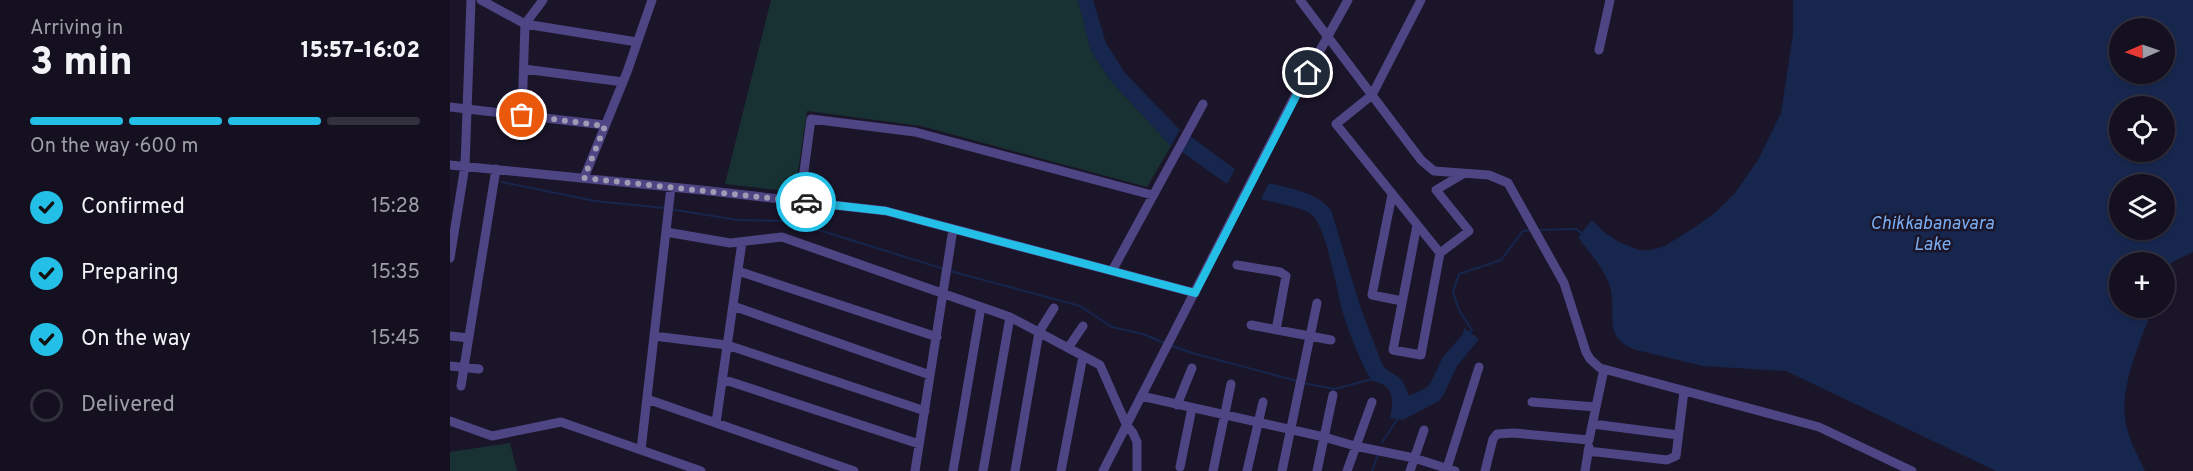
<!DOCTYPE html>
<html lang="en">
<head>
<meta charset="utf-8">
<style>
  :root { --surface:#141020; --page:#211e2d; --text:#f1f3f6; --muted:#9d9da5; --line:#33303e; --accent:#23bfe6 }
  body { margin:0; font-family:Overpass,sans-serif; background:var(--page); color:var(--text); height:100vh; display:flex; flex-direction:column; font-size:22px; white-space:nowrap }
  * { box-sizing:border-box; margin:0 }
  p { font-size:20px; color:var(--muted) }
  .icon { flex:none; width:33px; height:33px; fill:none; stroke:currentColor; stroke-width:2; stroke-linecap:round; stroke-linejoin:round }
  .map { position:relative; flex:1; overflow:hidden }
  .panel { display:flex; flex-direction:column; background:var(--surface); width:450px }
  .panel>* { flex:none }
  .needle { width:39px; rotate:268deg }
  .controls { position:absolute; left:1659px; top:18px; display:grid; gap:12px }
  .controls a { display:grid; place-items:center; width:66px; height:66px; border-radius:50%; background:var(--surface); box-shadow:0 2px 4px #0004,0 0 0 2px var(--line); font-size:30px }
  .pin { position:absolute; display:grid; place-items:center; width:51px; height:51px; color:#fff; margin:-26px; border:3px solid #fff; border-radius:50%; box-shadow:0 2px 6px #0007 }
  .courier { position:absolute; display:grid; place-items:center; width:60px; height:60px; margin:-30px; border:4px solid #23bfe6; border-radius:50%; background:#fff; color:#222; box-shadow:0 2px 8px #0007 }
  .overview em { font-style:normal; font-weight:800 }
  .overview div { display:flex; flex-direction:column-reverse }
  .overview { display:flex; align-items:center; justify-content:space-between; height:102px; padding:0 30px }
  h1 { font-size:39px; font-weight:800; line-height:45px }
  .bar { display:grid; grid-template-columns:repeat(4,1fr); gap:9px 6px; align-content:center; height:72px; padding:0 30px }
  .bar i { height:8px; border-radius:4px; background:var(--line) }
  .bar .current { background:var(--accent) }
  .bar p { grid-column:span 4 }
  ol { padding:0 30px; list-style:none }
  li { display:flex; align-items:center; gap:18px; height:66px }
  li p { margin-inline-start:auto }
  li .icon { padding:6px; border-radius:50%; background:var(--accent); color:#111; stroke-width:4 }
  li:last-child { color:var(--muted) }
  li i { width:33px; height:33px; border:3px solid var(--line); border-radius:50% }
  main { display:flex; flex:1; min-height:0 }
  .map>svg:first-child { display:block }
</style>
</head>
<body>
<main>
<section class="panel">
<div class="overview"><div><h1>3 min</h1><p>Arriving in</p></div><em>15:57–16:02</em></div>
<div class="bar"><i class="current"></i><i class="current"></i><i class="current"></i><i></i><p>On the way · 600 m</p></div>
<ol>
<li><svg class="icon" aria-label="check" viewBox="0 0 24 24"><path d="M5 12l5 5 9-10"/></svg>Confirmed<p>15:28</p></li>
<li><svg class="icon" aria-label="check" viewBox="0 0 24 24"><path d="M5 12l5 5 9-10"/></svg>Preparing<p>15:35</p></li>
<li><svg class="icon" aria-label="check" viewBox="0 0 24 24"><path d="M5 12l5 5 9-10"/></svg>On the way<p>15:45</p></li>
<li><i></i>Delivered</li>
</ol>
</section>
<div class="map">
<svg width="1743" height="471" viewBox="0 0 1743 471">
  <rect width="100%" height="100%" fill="#1b152a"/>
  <!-- green -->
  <path fill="#183234" d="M321,0H628L641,51L661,81L721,146L697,187L471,126L357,111L345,192L275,184Z
    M60,443L67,471H0V452Z"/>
  <!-- water -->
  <path fill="#16264d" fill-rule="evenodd" d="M628,0H643L656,43L675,73L730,130L721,146L661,81L641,51Z
    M1343,0H1743V252L1722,262L1715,277L1714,262H1670V308H1703C1691,340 1668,389 1676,424C1679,440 1688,456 1695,471H1546L1336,371L1253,366L1186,350C1148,336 1170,310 1158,281C1151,265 1138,251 1128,237L1142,220L1154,232L1169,242L1189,250H1201L1215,246L1245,227L1266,212L1285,193L1308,160L1331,113L1343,34ZM1714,28V74H1670V28ZM1714,106V152H1670V106ZM1670,184H1714V230H1670Z
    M737,134L785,169L777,184L729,150Z
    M819,183C840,189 865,191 881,210L910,306L932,364C944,380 951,370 959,396L976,388L980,384L993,357L1013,334L1014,328L1029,339L1007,366L994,394L989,401L953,420L940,418C944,398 944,385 922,381C910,361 900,336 893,313C887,292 877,230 863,216C854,207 824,203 811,199Z"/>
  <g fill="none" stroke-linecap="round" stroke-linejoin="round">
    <!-- stream -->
    <path stroke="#16264d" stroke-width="2" d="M52,182L145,201L214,208
      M220,209L287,220L340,221L494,269
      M1089,230L1126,229L1133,234
      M500,271L630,306L662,327L693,334L714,343
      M1020,332L1022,330L1009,310L1003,292L1009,274L1051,260L1073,231L1081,230
      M720,345L742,353L847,381
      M852,383L885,389L922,379
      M932,442L949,417
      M922,471L928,454"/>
    <!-- minor -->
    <path stroke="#4e4584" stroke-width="9" d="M31,0L75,24L187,42
      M850,0L971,160L984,171L1039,175L1058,183L1114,283L1136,352L1140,359L1150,368L1369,427L1462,471
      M971,0L922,95L886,124L990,253L1019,231L986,190L1013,174
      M1149,50L1160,0
      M74,69L173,82
      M0,107L155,125
      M72,115L75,24L93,0
      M0,165L251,190L436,211L745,293
      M134,178L177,72L202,0
      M942,195L922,295L952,301
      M350,201L361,119L465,132L702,195
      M967,225L943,350L971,355L990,253
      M216,232L280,243L332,237L560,317
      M0,258L15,166L21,0
      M787,265L830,272L836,276L826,330
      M288,271L487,337
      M662,271L753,104
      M283,306L480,375
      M801,325L881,340
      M0,336L19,338
      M204,336L277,345L475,411
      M618,348L633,326
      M0,366L29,369
      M272,379L469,444
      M11,386L46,169
      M691,396L874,437L905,446L964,458L1005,471
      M197,399L404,471
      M1082,402L1146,407
      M727,405L742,368
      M0,421L42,436L111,422L251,471
      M266,423L292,242
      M1143,424L1228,435
      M191,450L221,187
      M1138,451L1217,460L1226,456L1234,391
      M730,467L742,408
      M465,471L503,229
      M503,471L531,307
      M533,471L560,317L650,365L676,424L683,433L687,442V471
      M565,471L589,332L604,308
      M611,471L633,356
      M653,471L848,90L898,0
      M763,471L781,384
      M797,471L813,402
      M832,471L867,303
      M867,471L883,395
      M897,471L922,402
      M960,471L974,430
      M996,471L1029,367
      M1035,471L1043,439L1047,434L1064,433L1139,440L1154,369
      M1135,471L1139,447"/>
  </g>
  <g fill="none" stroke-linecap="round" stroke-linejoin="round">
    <!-- done -->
    <path stroke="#a09ab2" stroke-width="6" stroke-dasharray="0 10.8" d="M72,115L155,126L134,178L356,202"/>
    <!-- route -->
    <path stroke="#23bfe6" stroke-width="8" d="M356,202L436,211L745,293L858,73"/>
  </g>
  <g text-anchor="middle" stroke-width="5" stroke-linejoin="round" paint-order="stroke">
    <!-- water labels -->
    <g font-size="18" font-style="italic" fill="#7baef0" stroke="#1b152a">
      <text x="1482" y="229">Chikkabanavara<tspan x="1482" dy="21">Lake</tspan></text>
    </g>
  </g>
</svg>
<div class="controls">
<a><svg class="needle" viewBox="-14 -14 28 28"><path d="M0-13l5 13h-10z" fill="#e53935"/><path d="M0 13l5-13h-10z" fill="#9d9da5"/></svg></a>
<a><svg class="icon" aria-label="locate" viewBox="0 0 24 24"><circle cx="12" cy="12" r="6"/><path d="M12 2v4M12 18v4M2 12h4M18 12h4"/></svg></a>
<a><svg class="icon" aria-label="layers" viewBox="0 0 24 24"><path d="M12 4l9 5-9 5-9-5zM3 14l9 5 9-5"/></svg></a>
<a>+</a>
</div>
<div class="pin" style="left:72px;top:115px;background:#ea580c"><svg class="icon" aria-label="bag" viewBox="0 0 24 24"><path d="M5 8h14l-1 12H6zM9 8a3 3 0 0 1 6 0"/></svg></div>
<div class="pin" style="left:858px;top:73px;background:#1f2937"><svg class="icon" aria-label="home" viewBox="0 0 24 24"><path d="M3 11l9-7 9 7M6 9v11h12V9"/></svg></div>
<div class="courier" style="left:356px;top:202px"><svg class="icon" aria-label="car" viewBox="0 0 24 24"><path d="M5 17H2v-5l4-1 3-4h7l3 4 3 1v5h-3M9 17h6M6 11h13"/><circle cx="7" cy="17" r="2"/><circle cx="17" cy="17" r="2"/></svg></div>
</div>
</main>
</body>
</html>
